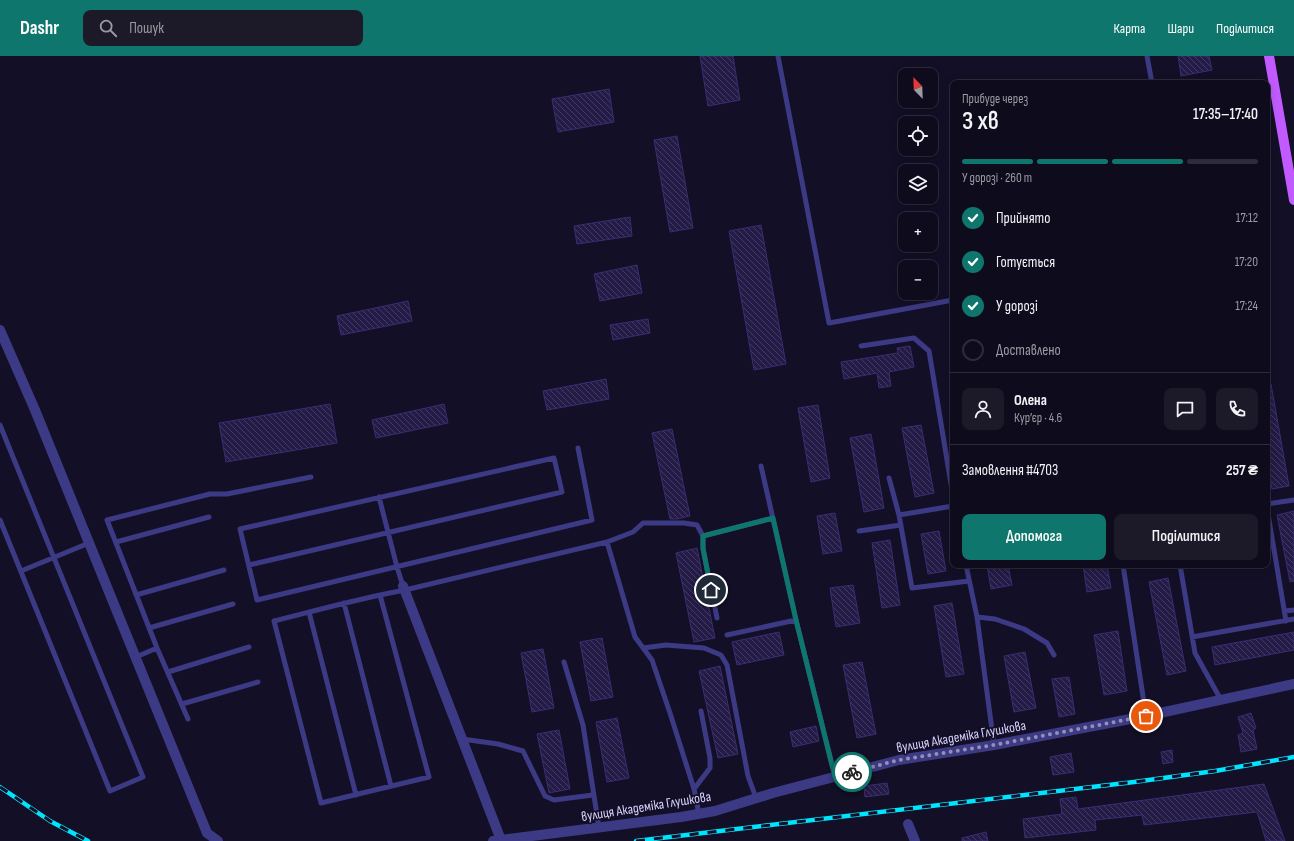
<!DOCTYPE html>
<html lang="uk">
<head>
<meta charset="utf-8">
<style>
  :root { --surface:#0e0b1c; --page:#1c1929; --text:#f1f3f6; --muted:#9b9ba3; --line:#2e2b3b; --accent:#0f766e }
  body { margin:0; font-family:"Sofia Sans Condensed",sans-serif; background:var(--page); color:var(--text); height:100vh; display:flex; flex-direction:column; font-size:15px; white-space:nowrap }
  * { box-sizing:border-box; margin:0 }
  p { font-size:13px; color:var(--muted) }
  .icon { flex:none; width:22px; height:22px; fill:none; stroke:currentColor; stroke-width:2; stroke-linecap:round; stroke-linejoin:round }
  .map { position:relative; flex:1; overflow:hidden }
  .details { position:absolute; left:950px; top:24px; width:320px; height:488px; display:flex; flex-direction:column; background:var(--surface); border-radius:8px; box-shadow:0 2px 10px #0003,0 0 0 1px var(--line) }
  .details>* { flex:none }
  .needle { width:26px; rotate:337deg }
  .tools { position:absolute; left:898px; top:12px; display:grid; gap:8px }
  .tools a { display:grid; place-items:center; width:40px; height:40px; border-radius:8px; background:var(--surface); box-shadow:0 2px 10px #0003,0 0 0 1px var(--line); font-size:20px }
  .pin { position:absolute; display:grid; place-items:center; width:34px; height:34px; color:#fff; margin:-17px; border:2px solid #fff; border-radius:50%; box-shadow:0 1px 4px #0007 }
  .courier { position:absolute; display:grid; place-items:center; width:40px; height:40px; margin:-20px; border:3px solid #0f766e; border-radius:50%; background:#fff; color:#222; box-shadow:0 1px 5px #0007 }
  .overview em { font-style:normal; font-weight:600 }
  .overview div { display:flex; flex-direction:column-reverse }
  .overview { display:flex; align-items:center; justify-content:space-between; height:68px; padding:0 12px }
  h1 { font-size:26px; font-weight:600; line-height:30px }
  .bar { display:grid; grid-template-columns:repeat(4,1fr); gap:6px 4px; align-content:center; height:48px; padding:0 12px }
  .bar i { height:5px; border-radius:3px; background:var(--line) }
  .bar .selected { background:var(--accent) }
  .bar p { grid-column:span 4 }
  .line { display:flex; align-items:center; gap:10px; padding:0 12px; border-top:1px solid var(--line) }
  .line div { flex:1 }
  .round { display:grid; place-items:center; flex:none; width:42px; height:42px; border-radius:8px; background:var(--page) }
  ol { padding:0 12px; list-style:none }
  li { display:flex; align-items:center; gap:12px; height:44px }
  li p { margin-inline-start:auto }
  li .icon { padding:4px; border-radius:50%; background:var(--accent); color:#fff; stroke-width:4 }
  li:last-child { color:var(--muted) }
  li i { width:22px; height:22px; border:2px solid var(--line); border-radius:50% }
  .primary-button { display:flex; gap:8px; margin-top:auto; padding:8px 12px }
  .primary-button a { flex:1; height:46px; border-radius:8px; background:var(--accent); color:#fff; font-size:16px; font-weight:600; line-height:46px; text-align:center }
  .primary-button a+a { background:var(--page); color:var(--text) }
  header { display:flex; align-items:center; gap:24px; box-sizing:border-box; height:56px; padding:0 20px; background:var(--accent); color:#fff }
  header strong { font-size:19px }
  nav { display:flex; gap:22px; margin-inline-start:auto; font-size:14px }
  .search { width:280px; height:36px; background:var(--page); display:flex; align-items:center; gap:10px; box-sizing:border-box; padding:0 14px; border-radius:8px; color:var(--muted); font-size:15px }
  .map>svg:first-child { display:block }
</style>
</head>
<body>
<header>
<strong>Dashr</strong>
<div class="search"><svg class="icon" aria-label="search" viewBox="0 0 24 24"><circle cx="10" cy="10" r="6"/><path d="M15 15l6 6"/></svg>Пошук</div>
<nav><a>Карта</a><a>Шари</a><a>Поділитися</a></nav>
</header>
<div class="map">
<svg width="1294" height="785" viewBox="0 0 1294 785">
  <defs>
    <pattern id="building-back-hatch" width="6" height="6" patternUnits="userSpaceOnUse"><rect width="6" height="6" fill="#241b47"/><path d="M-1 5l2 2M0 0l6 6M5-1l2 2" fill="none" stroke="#433b63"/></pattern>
  </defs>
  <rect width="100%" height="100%" fill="#130f26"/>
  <!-- building -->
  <path fill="url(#building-back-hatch)" stroke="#3b2d73" d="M700,0H733L740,44L708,50Z
    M1178,0H1209L1212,14L1181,20Z
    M609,33L614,66L558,76L552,43Z
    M677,80L693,172L670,176L654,84Z
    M630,161L632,180L577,188L574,170Z
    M761,169L786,308L754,314L729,175Z
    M637,209L642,237L600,245L594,218Z
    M408,245L412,265L341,279L337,260Z
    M648,263L650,277L613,284L610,269Z
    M910,290L914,311L889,316L891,330L879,332L877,317L844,323L841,306L898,297L897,292Z
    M606,323L609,343L547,354L543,335Z
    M1267,328H1271L1289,430L1272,433L1267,405Z
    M330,348L337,387L226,406L219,367Z
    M444,348L448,367L376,382L372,364Z
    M818,349L830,422L811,426L798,352Z
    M921,369L934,437L915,441L902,372Z
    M672,373L690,460L677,463H670L652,377Z
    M871,378L884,452L864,456L850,382Z
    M1294,455V525L1290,526L1277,459Z
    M835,457L842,495L823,498L817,460Z
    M939,475L946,515L928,518L921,478Z
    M890,484L900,549L882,552L872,487Z
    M697,492L715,582L694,586L676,497Z
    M987,509H1008L1012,529L991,533Z
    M1083,509H1107L1111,532L1087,536Z
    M1168,522L1186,615L1167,619L1149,526Z
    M853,529L860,567L836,571L830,532Z
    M952,547L964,618L946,621L934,550Z
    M1118,575L1127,635L1104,639L1094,579Z
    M779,576L784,599L737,609L732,586Z
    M1294,576V594L1215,609L1212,591Z
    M602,582L613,641L591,645L580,586Z
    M543,593L554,652L532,656L521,597Z
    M1025,596L1036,652L1014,656L1004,600Z
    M862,606L876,678L857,682L843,609Z
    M720,610L738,698L718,702L699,615Z
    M1069,621L1075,658L1059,661L1052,623Z
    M1251,657L1256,672L1253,674L1257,693L1241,696L1238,679L1243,677L1238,661Z
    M617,662L629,722L607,726L596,666Z
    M816,670L819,685L793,691L790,676Z
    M559,674L570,733L549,737L537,678Z
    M1172,694L1173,706L1163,708L1161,696Z
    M1071,697L1074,716L1053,719L1050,701Z
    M887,727L889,738L865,741L864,730Z
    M1264,728L1285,785H1266L1257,756L1144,769L1142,759L1095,764L1096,774L1025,782L1023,763L1062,758L1060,743L1076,741L1078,753Z
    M986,776L988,785H962V782Z"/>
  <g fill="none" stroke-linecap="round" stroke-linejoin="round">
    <!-- lane -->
    <path stroke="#3d3a85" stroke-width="5" d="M778,0L829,267L953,244
      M1147,0L1152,27
      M861,290L914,282L929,295L953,440
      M0,369L143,721L110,735L0,464
      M761,410L796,564L835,721
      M889,422L899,459L912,532L969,525
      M379,441L397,511L403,530
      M1267,448L1294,444
      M1267,452L1286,565
      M899,459L953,450
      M859,475L901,469
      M116,486L209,461
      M607,486L635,581L652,604L670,657L694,733L699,758
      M249,509L562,436L554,402L240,473L257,544L592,464L578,392
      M966,509L977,561L994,689
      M1123,509L1146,660
      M1180,509L1195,597L1221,644
      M21,515L89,487
      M136,539L224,514
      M380,539L429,721L321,747L274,565C318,554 361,542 405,534L607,486L633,476L643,467H684L697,469L703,480
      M344,547L391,730
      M1285,555L1294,554
      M309,556L356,739
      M977,561L995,563L1024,573L1047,587L1054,599
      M717,562L703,493V480L773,462
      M149,572L233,548
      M727,579L796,564
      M1192,581L1294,563
      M643,592L666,589L704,592L721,599L727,609L748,720L756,742
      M136,601L157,592
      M564,606L583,669L599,772
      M168,616L249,591
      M182,648L258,626
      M188,663L157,592L107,464L210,438H227L311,421
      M462,683L498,688L523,695L545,740L554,744L593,739
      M694,733L710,712V702L701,655"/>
    <!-- street -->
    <path stroke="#3d3a85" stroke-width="10" d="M0,274L35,354L207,777L218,785
      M403,530L501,784
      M908,768L915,785
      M493,785L681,761L715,755L773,737L899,704L994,689L1146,660L1294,628"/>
    <!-- primary -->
    <path stroke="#c25bff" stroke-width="10" d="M1269,0L1294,144"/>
    <!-- rail casing -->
    <g stroke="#00e5ff" stroke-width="4.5">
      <path id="rail" d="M0,731L50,765L88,785
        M636,785L1134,726L1215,715L1294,701"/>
    </g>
    <!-- rail -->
    <use href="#rail" stroke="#130f26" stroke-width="3" stroke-dasharray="9" stroke-linecap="butt"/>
  </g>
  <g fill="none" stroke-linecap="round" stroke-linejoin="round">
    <!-- done -->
    <path stroke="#948fb3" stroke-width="4" stroke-dasharray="0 7.2" d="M852,716L899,704L994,689L1146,660"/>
    <!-- route -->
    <path stroke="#0f766e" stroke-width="5" d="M711,534L703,492V480L773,462L796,564L835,721L852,716"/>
  </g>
  <g text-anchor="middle" stroke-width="3.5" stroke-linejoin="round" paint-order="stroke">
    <!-- street labels -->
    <g font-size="14" fill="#d9d4ff" stroke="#130f26">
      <text transform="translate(961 680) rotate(-10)" y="5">вулиця Академіка Глушкова</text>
      <text transform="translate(646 750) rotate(-9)" y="5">вулиця Академіка Глушкова</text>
    </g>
  </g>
</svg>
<div class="tools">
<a><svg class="needle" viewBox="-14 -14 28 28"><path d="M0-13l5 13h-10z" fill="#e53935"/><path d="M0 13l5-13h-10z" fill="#9b9ba3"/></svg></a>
<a><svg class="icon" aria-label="locate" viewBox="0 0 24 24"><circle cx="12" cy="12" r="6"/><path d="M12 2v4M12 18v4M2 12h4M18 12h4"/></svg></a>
<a><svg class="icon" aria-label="layers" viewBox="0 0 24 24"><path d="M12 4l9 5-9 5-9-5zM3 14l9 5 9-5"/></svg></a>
<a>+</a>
<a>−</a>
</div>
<div class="pin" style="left:1146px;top:660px;background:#ea580c"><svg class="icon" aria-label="bag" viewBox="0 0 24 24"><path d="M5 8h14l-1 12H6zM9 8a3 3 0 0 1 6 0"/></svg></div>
<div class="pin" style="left:711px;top:534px;background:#1f2937"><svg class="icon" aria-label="home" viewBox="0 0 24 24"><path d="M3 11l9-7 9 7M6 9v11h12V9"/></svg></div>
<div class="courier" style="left:852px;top:716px"><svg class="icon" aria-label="bike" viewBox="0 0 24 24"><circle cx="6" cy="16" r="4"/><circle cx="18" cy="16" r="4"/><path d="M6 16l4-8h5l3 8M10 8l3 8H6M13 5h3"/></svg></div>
<section class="details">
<div class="overview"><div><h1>3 хв</h1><p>Прибуде через</p></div><em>17:35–17:40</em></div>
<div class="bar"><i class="selected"></i><i class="selected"></i><i class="selected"></i><i></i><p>У дорозі · 260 m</p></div>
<ol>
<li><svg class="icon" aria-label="check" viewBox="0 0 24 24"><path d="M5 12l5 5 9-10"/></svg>Прийнято<p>17:12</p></li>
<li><svg class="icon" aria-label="check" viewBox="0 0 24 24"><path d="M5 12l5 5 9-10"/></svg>Готується<p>17:20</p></li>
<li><svg class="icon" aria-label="check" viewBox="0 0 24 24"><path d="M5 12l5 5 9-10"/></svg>У дорозі<p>17:24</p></li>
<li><i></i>Доставлено</li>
</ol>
<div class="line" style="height:72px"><a class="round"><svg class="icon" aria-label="person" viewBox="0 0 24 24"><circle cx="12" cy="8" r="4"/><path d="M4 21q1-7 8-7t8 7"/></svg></a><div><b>Олена</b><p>Кур’єр · 4.6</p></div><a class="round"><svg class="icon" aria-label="chat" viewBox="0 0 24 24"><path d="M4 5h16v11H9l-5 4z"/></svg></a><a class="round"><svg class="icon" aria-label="phone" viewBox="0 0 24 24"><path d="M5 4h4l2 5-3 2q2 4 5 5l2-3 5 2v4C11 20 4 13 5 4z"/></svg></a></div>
<div class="line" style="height:52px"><div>Замовлення #4703</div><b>257 ₴</b></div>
<div class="primary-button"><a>Допомога</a><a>Поділитися</a></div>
</section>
</div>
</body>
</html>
